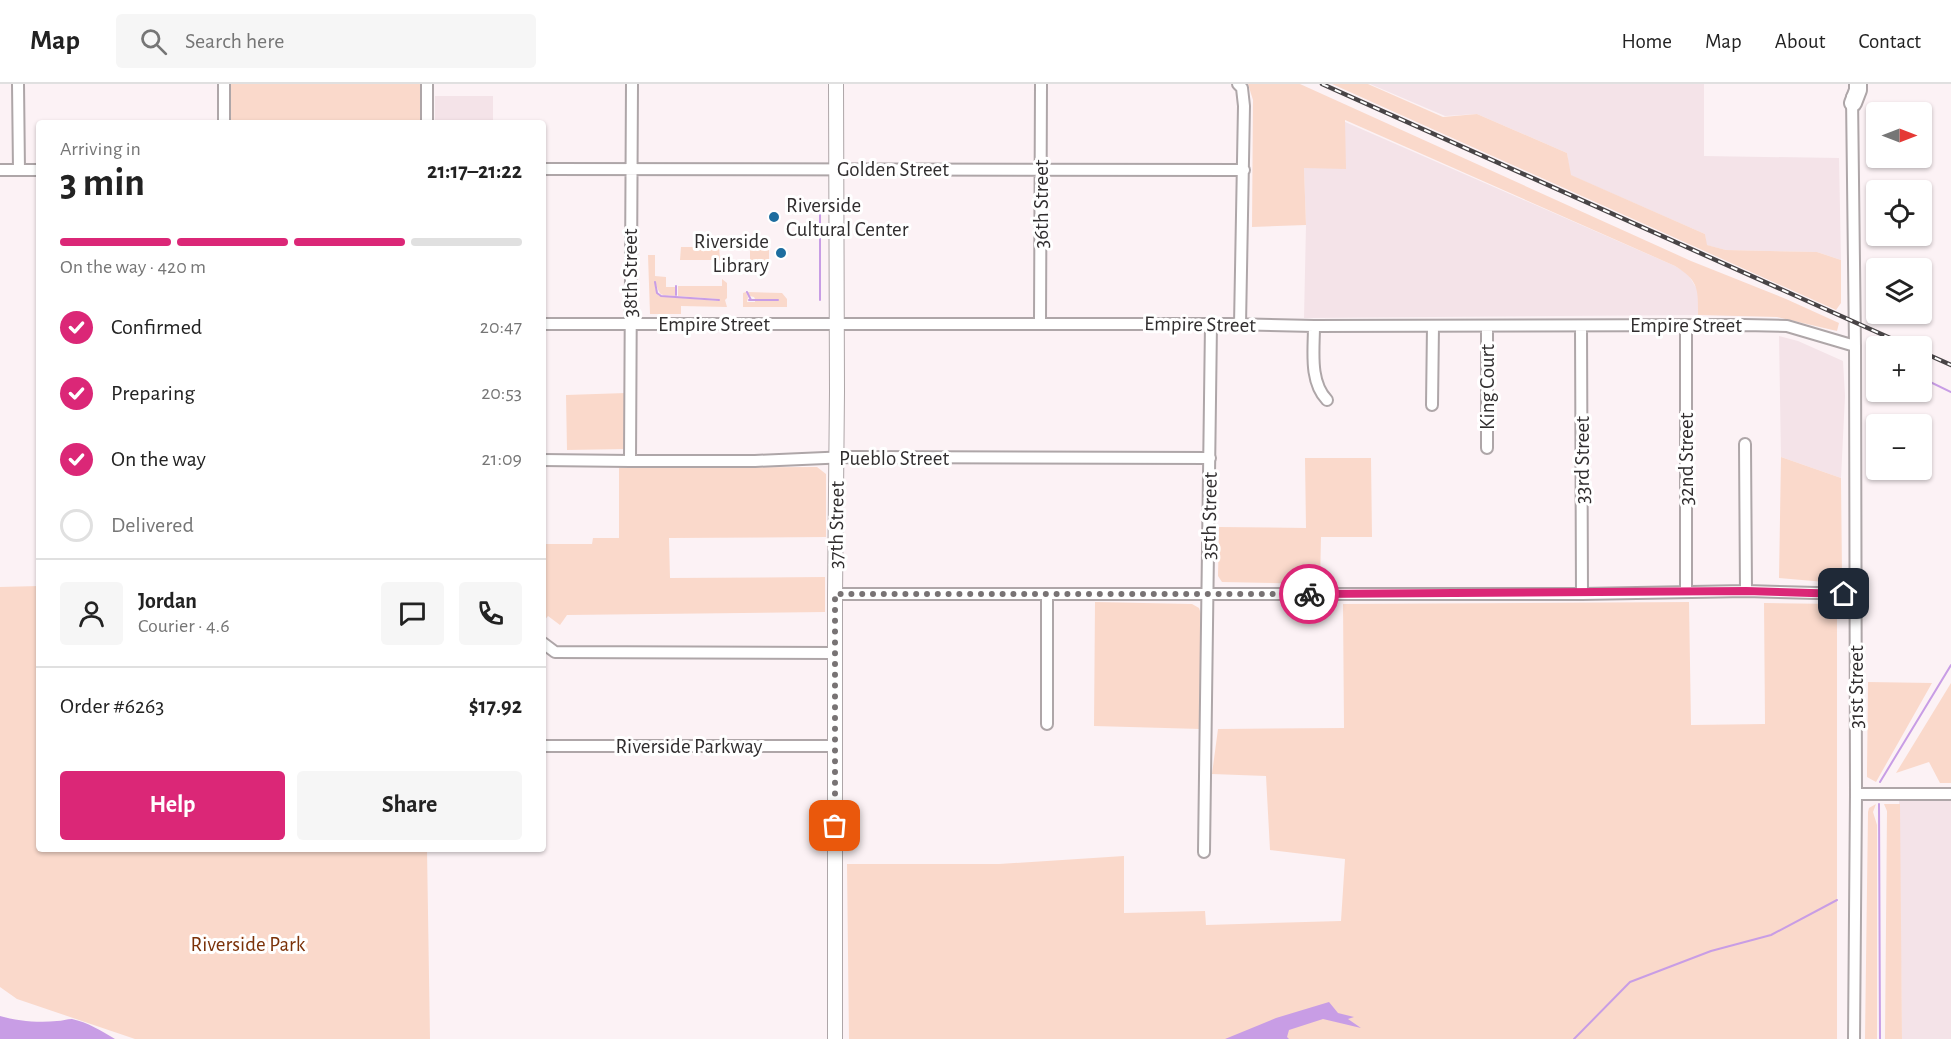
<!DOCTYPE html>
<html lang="en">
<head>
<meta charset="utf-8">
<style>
  :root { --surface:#fff; --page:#f6f6f6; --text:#222; --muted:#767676; --line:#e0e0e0; --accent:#db2777 }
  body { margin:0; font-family:"Alegreya Sans",sans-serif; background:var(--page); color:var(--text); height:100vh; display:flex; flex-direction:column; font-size:22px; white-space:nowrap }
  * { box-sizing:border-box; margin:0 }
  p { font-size:20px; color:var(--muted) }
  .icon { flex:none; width:33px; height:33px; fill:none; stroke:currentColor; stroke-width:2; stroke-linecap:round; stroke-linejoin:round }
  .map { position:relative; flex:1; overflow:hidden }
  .side { position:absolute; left:36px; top:36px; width:510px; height:732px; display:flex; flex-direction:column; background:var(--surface); border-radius:6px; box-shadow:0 2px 4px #0004 }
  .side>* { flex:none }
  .needle { width:39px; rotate:90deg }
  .tools { position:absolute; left:1866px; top:18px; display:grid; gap:12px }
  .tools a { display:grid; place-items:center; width:66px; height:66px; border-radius:6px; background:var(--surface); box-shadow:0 2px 4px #0004; font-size:30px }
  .pin { position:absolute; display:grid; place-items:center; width:51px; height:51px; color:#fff; margin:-26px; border-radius:12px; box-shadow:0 3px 9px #0006 }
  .courier { position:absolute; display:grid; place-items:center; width:60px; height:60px; margin:-30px; border:4px solid #db2777; border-radius:50%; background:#fff; color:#222; box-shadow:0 2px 8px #0007 }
  .head em { font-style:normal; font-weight:700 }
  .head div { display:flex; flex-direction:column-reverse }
  .head { display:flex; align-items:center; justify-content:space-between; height:102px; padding:0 24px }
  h1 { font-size:39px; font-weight:700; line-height:45px }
  .bar { display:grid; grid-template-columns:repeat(4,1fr); gap:9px 6px; align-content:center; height:72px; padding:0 24px }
  .bar i { height:8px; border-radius:4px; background:var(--line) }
  .bar .current { background:var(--accent) }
  .bar p { grid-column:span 4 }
  .line { display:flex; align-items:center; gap:15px; padding:0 24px; border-top:2px solid var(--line) }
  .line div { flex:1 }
  .round { display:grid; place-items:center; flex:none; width:63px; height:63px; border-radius:6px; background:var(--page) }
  ol { padding:0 24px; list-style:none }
  li { display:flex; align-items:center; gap:18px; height:66px }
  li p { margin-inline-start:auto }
  li .icon { padding:6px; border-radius:50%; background:var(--accent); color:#fff; stroke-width:4 }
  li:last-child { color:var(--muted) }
  li i { width:33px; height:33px; border:3px solid var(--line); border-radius:50% }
  .primary-button { display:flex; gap:12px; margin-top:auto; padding:12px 24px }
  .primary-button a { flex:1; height:69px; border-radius:6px; background:var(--accent); color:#fff; font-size:24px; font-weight:700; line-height:69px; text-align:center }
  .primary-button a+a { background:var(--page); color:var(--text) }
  header { display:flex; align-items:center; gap:36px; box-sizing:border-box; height:84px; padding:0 30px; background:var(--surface); border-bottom:2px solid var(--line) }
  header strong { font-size:28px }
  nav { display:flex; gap:33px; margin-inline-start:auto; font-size:21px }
  .search { width:420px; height:54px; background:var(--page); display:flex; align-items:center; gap:15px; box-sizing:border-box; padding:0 21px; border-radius:6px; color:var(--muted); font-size:22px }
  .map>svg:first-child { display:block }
</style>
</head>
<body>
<header>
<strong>Map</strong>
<div class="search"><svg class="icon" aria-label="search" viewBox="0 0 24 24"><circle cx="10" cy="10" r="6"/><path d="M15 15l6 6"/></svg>Search here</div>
<nav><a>Home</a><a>Map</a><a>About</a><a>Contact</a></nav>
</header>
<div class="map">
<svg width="1951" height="955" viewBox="0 0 1951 955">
  <rect width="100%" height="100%" fill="#fcf2f5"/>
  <!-- built -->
  <path fill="#f4e3e8" d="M1370,0H1704V72L1839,74L1841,176L1817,168L1726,166L1706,161L1705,150L1570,91L1567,69L1477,30L1445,32Z
    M435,12H493V39H435Z
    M1343,37L1675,182L1688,190L1698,207V231L1304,234L1306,141L1304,84Z
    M1779,252L1798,257L1843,277L1845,312L1841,394L1781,373Z
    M1899,717H1951V955H1902Z"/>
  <!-- green -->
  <path fill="#fad9cb" d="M229,0H420V39H229Z
    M1248,0H1300L1691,177L1786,215L1839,239L1837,247L1777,233L1698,231C1698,205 1699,197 1675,182L1345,36L1346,85L1304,84L1306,141L1252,143L1253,16Z
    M1332,0H1368L1443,33L1477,30L1567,69L1571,91L1705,150L1707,161L1726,166L1817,168L1841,176V219L1836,226Z
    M750,156H769V184L750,183Z
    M681,163H719L720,176H680Z
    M648,171H655V192L666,193V203H676L675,212C658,211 661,212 655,198L656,207L659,212L719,217V215L678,212V202H722V195L727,199V214L725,216L727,223L681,222V230H650Z
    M746,208L748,213L747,218H755V217H779L755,215L754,213L750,212L748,208L782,209L787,215V223H743V209Z
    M626,309V365L567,366L566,311Z
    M1781,373L1841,394L1842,491L1840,497L1836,499L1779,494Z
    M1305,374H1371L1372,453H1321L1320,500L1222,498L1218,492L1219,443L1306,444Z
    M817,383L826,390V453L669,454L670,494L825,493V528L567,531L560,541L548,532L543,538V460H592L593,454H619V384Z
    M39,502V765H427L430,955H135L17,915L0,903V503Z
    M1095,518L1192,520L1199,524L1201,530V645L1094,642Z
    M1689,518L1691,641L1765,640L1764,519L1837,520V955H849L847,780H999L1124,772V829L1205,827L1206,841L1341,837L1345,775L1270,766L1266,692L1212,690L1218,645L1344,644L1343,520Z
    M1868,598L1932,599L1876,698L1867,693V687Z
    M1951,599V699H1940L1929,678L1896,689Z
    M1876,720L1873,728L1877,741V955H1865L1868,728L1869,724Z
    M1884,720H1900L1902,955H1885L1887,727Z"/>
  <!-- water -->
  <path fill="#c89de5" d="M1329,918L1338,929L1354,933L1348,935L1361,944L1323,935L1289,946L1287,953L1289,955H1225L1276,934Z
    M0,932C17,937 39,939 57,937C62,937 67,935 72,935C87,938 102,947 115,955H0Z"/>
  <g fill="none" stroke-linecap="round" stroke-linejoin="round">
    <!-- stream -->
    <path stroke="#c89de5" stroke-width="2" d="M655,198L657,209L661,212L719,216
      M747,208L751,216
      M676,211V202
      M749,216H778
      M820,216V117
      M1875,272L1876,273
      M1922,294L1951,308
      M1880,698L1951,581
      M1879,720L1880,955
      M1574,955L1630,898L1711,867L1771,851L1837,816"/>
    <!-- minor casing -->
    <g stroke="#aea6a8" stroke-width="14">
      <path id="minor" d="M18,0L19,86
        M427,0V39
        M1238,0L1242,4L1244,22L1240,241
        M1852,13L1855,262L1856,710L1854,955
        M224,39V0
        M543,85L1244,86
        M0,86H39
        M1040,239L1041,0
        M543,240H1228L1314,242L1744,241L1787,242L1855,262
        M1314,242C1314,266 1309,297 1327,316
        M1581,242L1582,510
        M1432,321L1433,242
        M1745,360L1746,507
        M1487,364V242
        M543,376L630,377H755L848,373L1210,374
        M630,377L632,0
        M1686,508V242
        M835,510H1582L1746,507L1855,510
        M1047,510V640
        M543,559L555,568L835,569
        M543,662H834
        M1856,710H1951
        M1204,768L1211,240"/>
    </g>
    <!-- major casing -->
    <g stroke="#aea6a8" stroke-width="16">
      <path id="major" d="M835,955V510L837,307L836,0"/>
    </g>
    <!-- highway casing -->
    <g stroke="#aea6a8" stroke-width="20">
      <path id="highway" d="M1853,19L1858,6V0"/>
    </g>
    <!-- minor -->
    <use href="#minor" stroke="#fff" stroke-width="10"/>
    <!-- major -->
    <use href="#major" stroke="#fff" stroke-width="14"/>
    <!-- highway -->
    <use href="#highway" stroke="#fff" stroke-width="16"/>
    <!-- rail casing -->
    <g stroke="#484446" stroke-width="4.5">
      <path id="rail" d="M1322,0L1908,262
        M1922,268L1951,281"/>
    </g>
    <!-- rail -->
    <use href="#rail" stroke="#fff" stroke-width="2" stroke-dasharray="7" stroke-linecap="butt"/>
  </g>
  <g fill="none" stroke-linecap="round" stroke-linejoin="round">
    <!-- done -->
    <path stroke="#787374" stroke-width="6" stroke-dasharray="0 10.8" d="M835,742V510H1309"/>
    <!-- route -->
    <path stroke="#db2777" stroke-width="8" d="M1309,510L1746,507L1844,510"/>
  </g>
  <!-- markers -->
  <g fill="#1d6d9f" stroke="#fff" stroke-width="2">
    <circle cx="774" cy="133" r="6"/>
    <circle cx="781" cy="169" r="6"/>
  </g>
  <g text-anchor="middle" stroke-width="6" stroke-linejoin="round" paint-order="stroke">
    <!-- street labels -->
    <g font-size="21" fill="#312e2f" stroke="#fff">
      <text x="893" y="92">Golden Street</text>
      <text transform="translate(1041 120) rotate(-90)" y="7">36th Street</text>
      <text transform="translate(630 189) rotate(-90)" y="7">38th Street</text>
      <text x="714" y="247">Empire Street</text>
      <text transform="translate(1200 240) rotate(1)" y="7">Empire Street</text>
      <text x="1686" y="248">Empire Street</text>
      <text transform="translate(1487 303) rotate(-90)" y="7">King Court</text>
      <text x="894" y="381">Pueblo Street</text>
      <text transform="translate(1686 375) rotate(-90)" y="7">32nd Street</text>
      <text transform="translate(1582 376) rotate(-90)" y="7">33rd Street</text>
      <text transform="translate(1209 432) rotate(-89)" y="7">35th Street</text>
      <text transform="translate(836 441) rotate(-89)" y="7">37th Street</text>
      <text transform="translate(1856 603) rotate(-90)" y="7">31st Street</text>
      <text x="689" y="669">Riverside Parkway</text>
    </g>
    <!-- poi labels -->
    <g font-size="21" fill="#312e2f" stroke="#fff" text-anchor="start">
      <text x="786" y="128">Riverside<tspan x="786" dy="24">Cultural Center</tspan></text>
      <text x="769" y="164" text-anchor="end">Riverside<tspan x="769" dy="24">Library</tspan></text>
    </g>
    <!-- park labels -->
    <g font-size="21" fill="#7b3209" stroke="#fff">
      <text x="248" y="867">Riverside Park</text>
    </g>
  </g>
</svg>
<div class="tools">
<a><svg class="needle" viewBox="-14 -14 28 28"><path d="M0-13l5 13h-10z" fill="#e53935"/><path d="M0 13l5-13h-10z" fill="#767676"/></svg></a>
<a><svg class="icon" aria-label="locate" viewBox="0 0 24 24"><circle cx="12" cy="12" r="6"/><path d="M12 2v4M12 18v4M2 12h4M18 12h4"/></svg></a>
<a><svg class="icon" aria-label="layers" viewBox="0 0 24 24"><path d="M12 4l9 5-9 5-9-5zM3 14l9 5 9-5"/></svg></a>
<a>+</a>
<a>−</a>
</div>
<div class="pin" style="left:835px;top:742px;background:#ea580c"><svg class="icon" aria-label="bag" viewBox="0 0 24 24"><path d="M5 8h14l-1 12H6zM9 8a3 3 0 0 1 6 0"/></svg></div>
<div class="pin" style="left:1844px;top:510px;background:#1f2937"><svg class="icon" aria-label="home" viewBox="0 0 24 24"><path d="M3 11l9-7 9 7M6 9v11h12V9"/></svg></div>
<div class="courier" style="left:1309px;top:510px"><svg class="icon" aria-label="bike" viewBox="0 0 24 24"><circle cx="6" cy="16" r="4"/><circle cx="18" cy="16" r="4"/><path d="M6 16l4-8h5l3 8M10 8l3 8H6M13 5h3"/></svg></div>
<section class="side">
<div class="head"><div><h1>3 min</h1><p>Arriving in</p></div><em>21:17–21:22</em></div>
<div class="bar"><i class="current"></i><i class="current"></i><i class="current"></i><i></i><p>On the way · 420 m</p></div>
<ol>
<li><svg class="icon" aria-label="check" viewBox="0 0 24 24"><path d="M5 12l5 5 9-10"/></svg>Confirmed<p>20:47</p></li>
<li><svg class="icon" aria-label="check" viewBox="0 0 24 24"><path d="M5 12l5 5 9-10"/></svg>Preparing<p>20:53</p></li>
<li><svg class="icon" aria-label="check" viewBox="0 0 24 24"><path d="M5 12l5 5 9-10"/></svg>On the way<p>21:09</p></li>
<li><i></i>Delivered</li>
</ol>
<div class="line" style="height:108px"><a class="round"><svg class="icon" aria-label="person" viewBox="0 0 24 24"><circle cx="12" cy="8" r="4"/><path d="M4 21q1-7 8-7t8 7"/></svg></a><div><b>Jordan</b><p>Courier · 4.6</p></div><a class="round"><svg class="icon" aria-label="chat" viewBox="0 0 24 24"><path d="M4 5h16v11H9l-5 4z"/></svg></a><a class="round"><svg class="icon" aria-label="phone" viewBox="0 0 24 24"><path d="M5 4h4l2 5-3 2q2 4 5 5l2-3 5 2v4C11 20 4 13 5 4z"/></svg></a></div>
<div class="line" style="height:78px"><div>Order #6263</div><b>$17.92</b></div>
<div class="primary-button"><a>Help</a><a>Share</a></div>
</section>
</div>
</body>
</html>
